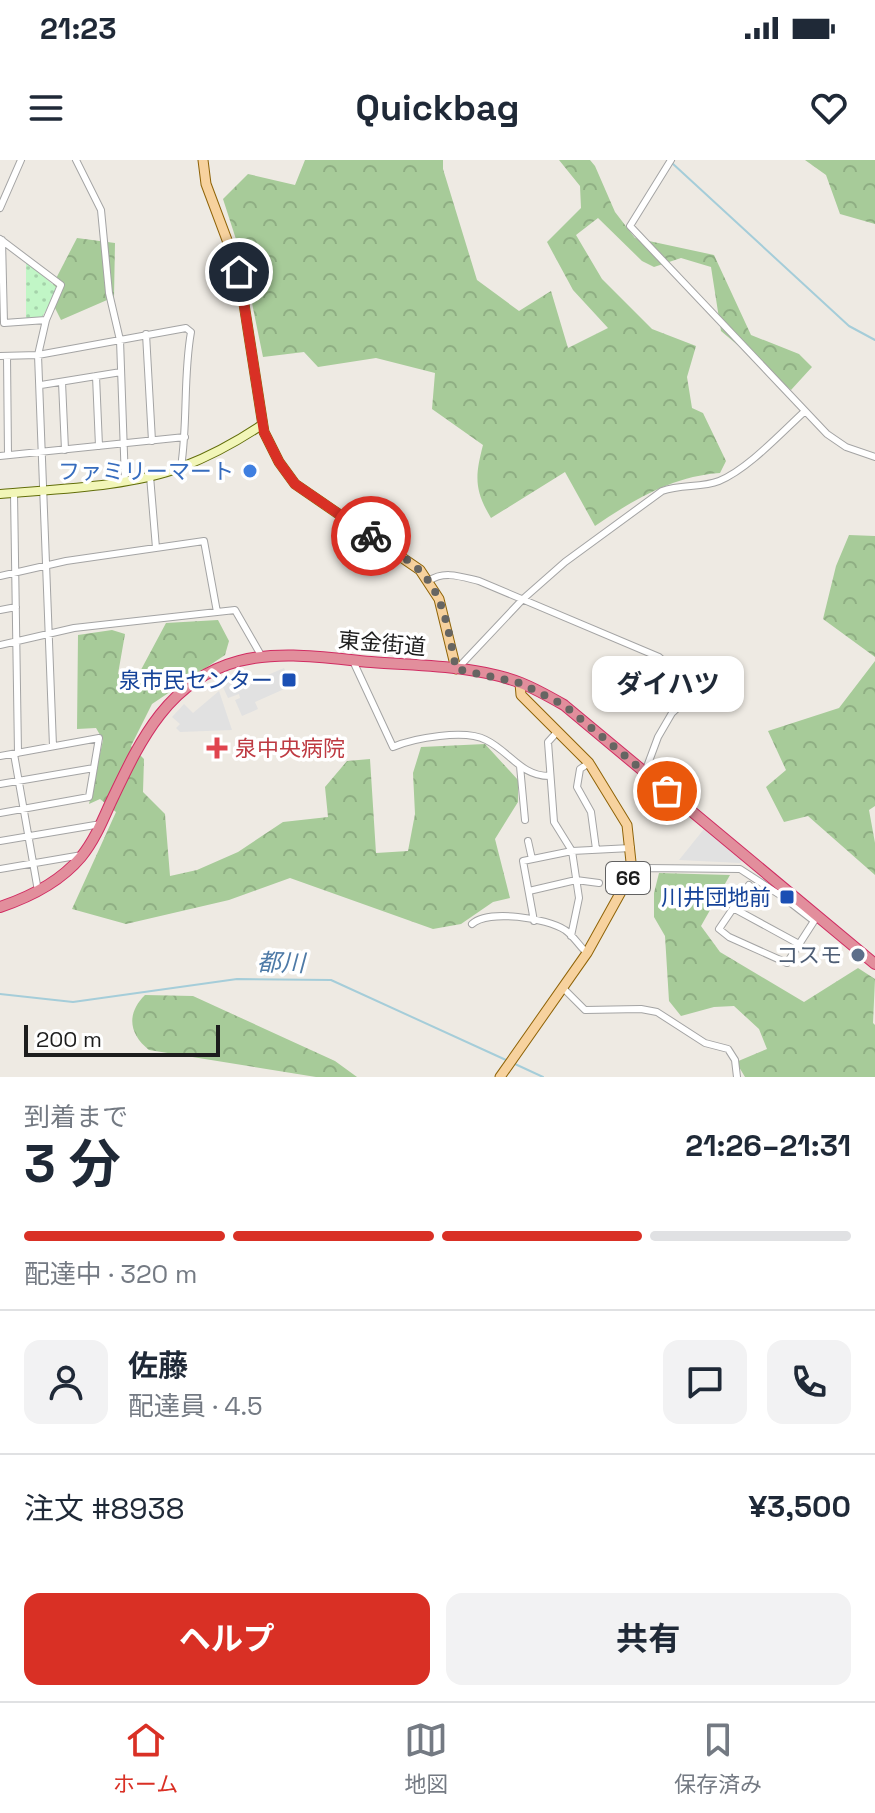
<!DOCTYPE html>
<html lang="ja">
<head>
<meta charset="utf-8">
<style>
  :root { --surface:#fff; --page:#f2f2f3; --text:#1f2937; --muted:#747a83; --line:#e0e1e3; --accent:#d93025 }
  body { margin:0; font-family:"Space Grotesk","Noto Sans JP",sans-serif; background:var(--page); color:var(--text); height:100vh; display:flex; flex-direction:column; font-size:30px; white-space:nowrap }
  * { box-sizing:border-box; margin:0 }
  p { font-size:26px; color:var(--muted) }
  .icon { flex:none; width:44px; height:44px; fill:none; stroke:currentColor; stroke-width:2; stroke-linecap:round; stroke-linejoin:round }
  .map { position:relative; height:917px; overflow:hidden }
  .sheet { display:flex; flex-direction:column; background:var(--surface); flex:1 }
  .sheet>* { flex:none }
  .scale { position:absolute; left:24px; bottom:20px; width:196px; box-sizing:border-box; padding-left:8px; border:4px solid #1d1d1d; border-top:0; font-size:22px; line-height:28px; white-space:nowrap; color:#1d1d1d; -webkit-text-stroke:6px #fff; paint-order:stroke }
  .pin { position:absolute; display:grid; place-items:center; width:68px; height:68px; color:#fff; margin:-34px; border:4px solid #fff; border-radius:50%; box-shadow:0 2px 8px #0007 }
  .courier { position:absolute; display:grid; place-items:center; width:80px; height:80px; margin:-40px; border:6px solid #d93025; border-radius:50%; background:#fff; color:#222; box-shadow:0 2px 10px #0007 }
  .bubble { position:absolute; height:56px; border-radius:16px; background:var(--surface); box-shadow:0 2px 6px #0004; font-size:26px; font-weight:700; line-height:56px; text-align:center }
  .head em { font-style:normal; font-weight:700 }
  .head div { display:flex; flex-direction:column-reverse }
  .head { display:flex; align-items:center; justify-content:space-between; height:136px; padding:0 24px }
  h1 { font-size:52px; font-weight:700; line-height:60px }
  .bar { display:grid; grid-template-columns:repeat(4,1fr); gap:12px 8px; align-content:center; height:96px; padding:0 24px }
  .bar i { height:10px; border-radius:6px; background:var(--line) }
  .bar .current { background:var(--accent) }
  .bar p { grid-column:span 4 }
  .line { display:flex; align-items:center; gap:20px; padding:0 24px; border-top:2px solid var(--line) }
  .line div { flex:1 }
  .round { display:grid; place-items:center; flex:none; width:84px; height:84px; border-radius:16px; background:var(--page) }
  .button { display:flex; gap:16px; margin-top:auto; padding:16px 24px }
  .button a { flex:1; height:92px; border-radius:16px; background:var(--accent); color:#fff; font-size:32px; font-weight:700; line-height:92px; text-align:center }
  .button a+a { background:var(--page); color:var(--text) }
  .status { display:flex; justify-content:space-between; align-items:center; height:56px; padding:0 40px; background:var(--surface); direction:ltr }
  .status svg { height:22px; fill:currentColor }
  header { display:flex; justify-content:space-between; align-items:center; height:104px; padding:0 24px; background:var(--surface); font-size:36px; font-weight:700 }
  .dock { display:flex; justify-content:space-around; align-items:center; height:112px; border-top:2px solid var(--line); background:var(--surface); font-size:22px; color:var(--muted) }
  .dock a { display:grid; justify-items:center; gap:4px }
  .dock .current { color:var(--accent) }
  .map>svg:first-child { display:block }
</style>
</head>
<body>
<div class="status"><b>21:23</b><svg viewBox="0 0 49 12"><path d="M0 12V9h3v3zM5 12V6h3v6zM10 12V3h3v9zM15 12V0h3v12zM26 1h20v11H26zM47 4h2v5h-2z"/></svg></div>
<header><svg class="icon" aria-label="menu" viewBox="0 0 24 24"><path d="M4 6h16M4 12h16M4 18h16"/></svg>Quickbag<svg class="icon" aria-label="heart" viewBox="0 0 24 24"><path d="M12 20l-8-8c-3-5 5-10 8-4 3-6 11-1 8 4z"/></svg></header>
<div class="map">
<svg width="875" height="917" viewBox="0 0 875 917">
  <defs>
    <pattern id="forest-crowns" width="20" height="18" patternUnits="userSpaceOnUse" patternTransform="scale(2)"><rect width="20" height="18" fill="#a7cb99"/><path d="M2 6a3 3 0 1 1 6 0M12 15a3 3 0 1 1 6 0" fill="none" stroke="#8fae83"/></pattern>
    <pattern id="park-dots" width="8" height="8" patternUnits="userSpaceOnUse" patternTransform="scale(2)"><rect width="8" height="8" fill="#c1f6c6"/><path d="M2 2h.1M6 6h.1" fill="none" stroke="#a5d2aa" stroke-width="1.8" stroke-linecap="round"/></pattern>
  </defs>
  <rect width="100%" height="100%" fill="#eeeae3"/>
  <!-- forest -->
  <path fill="url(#forest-crowns)" d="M305,0H443V9L477,120L519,151L551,131L568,188L608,168L573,130L547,82L581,48L580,26L559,0H590L595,6L615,52L635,78L714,95L751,175L799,194L812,207L791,230L721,171L711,107L681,98L654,107L642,101L598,58L576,75L602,119L652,169L696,186L687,217L692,248L703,253L726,301L720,313C673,316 633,340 595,366L565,312L491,358C474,330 475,316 483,285L432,249L435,213L376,198L318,207L304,192L263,197L244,104L223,39L248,14L295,25Z
    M805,0H875V64L840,54L826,15Z
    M77,78L115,83L114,137L61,160L48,134Z
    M849,375L875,376V497L823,459L836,406Z
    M218,460L229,481L225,495L152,544L131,586L144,599L143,632L165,654L170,716L197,710L238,692L283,662L328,657L325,627L347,601L370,599L376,693L408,691L415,654L413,613L421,587L485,584L518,620V642L495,679L510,738L493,742L461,764L433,769L290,718L229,740L126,764L72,749L116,652L100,639L89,644L103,580L96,568L77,569L78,475L112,470L125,474L118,514L135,521L166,463Z
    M875,501V646L869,650L875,683V715L808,656L784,662L766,627L786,610L768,571L839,548Z
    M659,713L730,715L701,766L720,792L804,842L858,808L875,819L873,863L875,865V917H745L736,902L767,889L759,869L734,846L714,847L681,856L669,841L665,776L654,757V733Z
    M145,835L193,836L335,901L357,917H316L149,890C129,874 126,854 145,835Z"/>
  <!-- park -->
  <path fill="url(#park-dots)" d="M26,101L58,129L41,159H26Z"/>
  <!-- parking -->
  <path fill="#e1e1e1" d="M284,508L291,526L255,542L258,549L242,556L235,540L240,538L239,534L228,538L222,525L241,517L245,525Z
    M219,531L232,570L180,572L176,568L180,564L172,557L184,544L193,553Z
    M704,669L742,701L740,703L679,700Z"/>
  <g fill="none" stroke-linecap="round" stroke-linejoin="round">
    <!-- stream -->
    <path stroke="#a5cdd9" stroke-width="2" d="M672,3L849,166L875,180
      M0,834L73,842L237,819L331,820L506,900
      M515,904L543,917"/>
    <!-- street casing -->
    <g stroke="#a4a4a4" stroke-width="8">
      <path id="street" d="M76,0L101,50L109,133L120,180L125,322
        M671,0L630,66L827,274L846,287L875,297
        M0,48L21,0
        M0,79L61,125L46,160L38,195L53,586
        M2,80L4,163
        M4,163L46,160
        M146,174L152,281
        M0,196L38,195L186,168L191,172C183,217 188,262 181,307
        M7,196L8,295
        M96,216L99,286
        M62,222L65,290
        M41,225L121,212
        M0,296L185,277
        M150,316L156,388
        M14,333L18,593
        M0,416L66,401L204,381L217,452
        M429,421C444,410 462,417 479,421L659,497L697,530L672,553L658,577L645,612
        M0,450L16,447
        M0,485L74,468L235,450L262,497
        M353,501L393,587C414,578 465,569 486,580C509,591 521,616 549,616
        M457,509L523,439L565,402L662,331C681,324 701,328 719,321C748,309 781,273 804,252
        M558,571L548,582L554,662L572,691L579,738L571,776
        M14,594L38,731
        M0,596L99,578L89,637L0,653
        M589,603L580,609L577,627L591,652L596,689
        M520,606L525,660
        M0,624L94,608
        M0,681L101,664
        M528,681L532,699
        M0,709L82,695
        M630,714L645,708L740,709L783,737L814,761
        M749,725L719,769L729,777L787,803L816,758
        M529,731L576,720L599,723
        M733,748L799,784
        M534,761L523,701L572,691L631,688
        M472,764C488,749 547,758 565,770C573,775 579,786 587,793
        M563,828L585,850L641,849L657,852L705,883L728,889L735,900L737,917"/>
    </g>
    <!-- secondary casing -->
    <g stroke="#626e0a" stroke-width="10">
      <path id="secondary" d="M0,334C56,329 129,327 182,307C210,296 238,281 263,264"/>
    </g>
    <!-- primary casing -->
    <g stroke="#8f6307" stroke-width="11">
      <path id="primary" d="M203,0L206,24L239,112L264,272L279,302L295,324L420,410L439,439L456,509
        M500,917L587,793L627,721L631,702L627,665L589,603L521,535L520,523"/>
    </g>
    <!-- highway casing -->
    <g stroke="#d02c62" stroke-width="12">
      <path id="highway" d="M0,747C30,737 60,722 81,697C94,681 102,662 110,644C139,583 167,520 239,501C282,490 327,498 371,502C420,506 475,505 521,523C536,529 550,537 564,545L875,804"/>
    </g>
    <!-- street -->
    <use href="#street" stroke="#fff" stroke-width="6"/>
    <!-- secondary -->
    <use href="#secondary" stroke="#f2f6b8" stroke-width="8"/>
    <!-- primary -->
    <use href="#primary" stroke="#f7d29e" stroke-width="9"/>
    <!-- highway -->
    <use href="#highway" stroke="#e28e9c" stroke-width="10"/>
  </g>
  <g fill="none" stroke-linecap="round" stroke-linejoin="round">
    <!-- done -->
    <path stroke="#666562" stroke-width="8" stroke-dasharray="0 14.4" d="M371,376C387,386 404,396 418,409C445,434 449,475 456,509L520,523L564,545L667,631"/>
    <!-- route -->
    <path stroke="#d93025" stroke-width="10" d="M239,112L264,272L279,302L295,324L371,376"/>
  </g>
  <!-- markers -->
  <circle fill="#3f7fe0" stroke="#fff" stroke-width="3" cx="250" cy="311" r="8"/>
  <g fill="#1a4fb4" stroke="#fff" stroke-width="3">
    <rect x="281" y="512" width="16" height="16" rx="4"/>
    <rect x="779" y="729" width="16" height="16" rx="4"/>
  </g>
  <path fill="#e0444e" stroke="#fff" stroke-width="3" d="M213 576h8v8h8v8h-8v8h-8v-8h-8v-8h8z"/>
  <circle fill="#5c6f8a" stroke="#fff" stroke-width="3" cx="858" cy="795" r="8"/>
  <g text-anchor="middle" stroke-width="7" stroke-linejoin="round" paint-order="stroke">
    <!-- shield labels -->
    <rect fill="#fff" stroke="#616161" stroke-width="2" x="606" y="702" width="44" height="32" rx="6"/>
    <g font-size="20" font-weight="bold" fill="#1d1d1d">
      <text x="628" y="725">66</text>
    </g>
    <!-- shop labels -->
    <g font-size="22" fill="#366cbe" stroke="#fff" text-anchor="end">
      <text x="234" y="319">ファミリーマート</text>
    </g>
    <!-- street labels -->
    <g font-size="22" fill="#1d1d1d" stroke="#fff">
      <text transform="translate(382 483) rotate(5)" y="8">東金街道</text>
    </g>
    <!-- transit labels -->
    <g font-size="22" fill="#164399" stroke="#fff" text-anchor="end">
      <text x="273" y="528">泉市民センター</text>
      <text x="771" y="745">川井団地前</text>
    </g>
    <!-- health labels -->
    <g font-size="22" fill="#be3a42" stroke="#fff" text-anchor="start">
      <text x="235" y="596">泉中央病院</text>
    </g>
    <!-- service labels -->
    <g font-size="22" fill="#4e5e75" stroke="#fff" text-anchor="end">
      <text x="842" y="803">コスモ</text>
    </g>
    <!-- water labels -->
    <g font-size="24" font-style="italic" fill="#4e7aa7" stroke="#fff">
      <text transform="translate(281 803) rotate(1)" y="8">都川</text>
    </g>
  </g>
</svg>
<div class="scale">200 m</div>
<div class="pin" style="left:667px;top:631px;background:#ea580c"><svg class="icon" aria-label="bag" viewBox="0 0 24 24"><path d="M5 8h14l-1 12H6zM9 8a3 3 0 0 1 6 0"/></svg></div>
<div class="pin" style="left:239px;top:112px;background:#1f2937"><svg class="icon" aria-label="home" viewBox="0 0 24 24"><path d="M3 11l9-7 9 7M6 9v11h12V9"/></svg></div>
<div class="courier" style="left:371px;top:376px"><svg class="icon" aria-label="bike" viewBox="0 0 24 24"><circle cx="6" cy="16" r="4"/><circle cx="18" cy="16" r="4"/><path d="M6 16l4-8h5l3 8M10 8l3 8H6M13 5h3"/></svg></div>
<div class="bubble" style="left:592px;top:496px;width:152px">ダイハツ</div>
</div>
<section class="sheet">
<div class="head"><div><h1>3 分</h1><p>到着まで</p></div><em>21:26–21:31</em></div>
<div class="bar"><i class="current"></i><i class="current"></i><i class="current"></i><i></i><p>配達中 · 320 m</p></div>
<div class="line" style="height:144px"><a class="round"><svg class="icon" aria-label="person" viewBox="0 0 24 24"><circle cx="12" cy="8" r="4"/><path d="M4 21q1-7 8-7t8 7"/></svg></a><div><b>佐藤</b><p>配達員 · 4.5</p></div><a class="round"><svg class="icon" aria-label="chat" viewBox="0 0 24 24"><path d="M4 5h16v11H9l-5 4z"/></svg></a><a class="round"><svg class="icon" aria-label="phone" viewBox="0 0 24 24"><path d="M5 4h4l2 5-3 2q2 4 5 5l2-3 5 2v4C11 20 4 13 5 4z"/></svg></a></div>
<div class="line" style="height:104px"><div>注文 #8938</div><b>¥3,500</b></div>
<div class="button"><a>ヘルプ</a><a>共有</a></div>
</section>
<nav class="dock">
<a class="current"><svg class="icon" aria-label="home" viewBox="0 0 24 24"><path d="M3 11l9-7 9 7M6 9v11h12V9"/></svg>ホーム</a>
<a><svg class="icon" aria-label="map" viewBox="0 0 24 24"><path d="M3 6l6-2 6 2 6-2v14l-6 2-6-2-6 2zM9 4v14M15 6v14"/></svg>地図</a>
<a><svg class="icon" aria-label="saved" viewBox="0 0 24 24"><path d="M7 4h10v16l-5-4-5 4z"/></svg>保存済み</a>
</nav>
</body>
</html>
